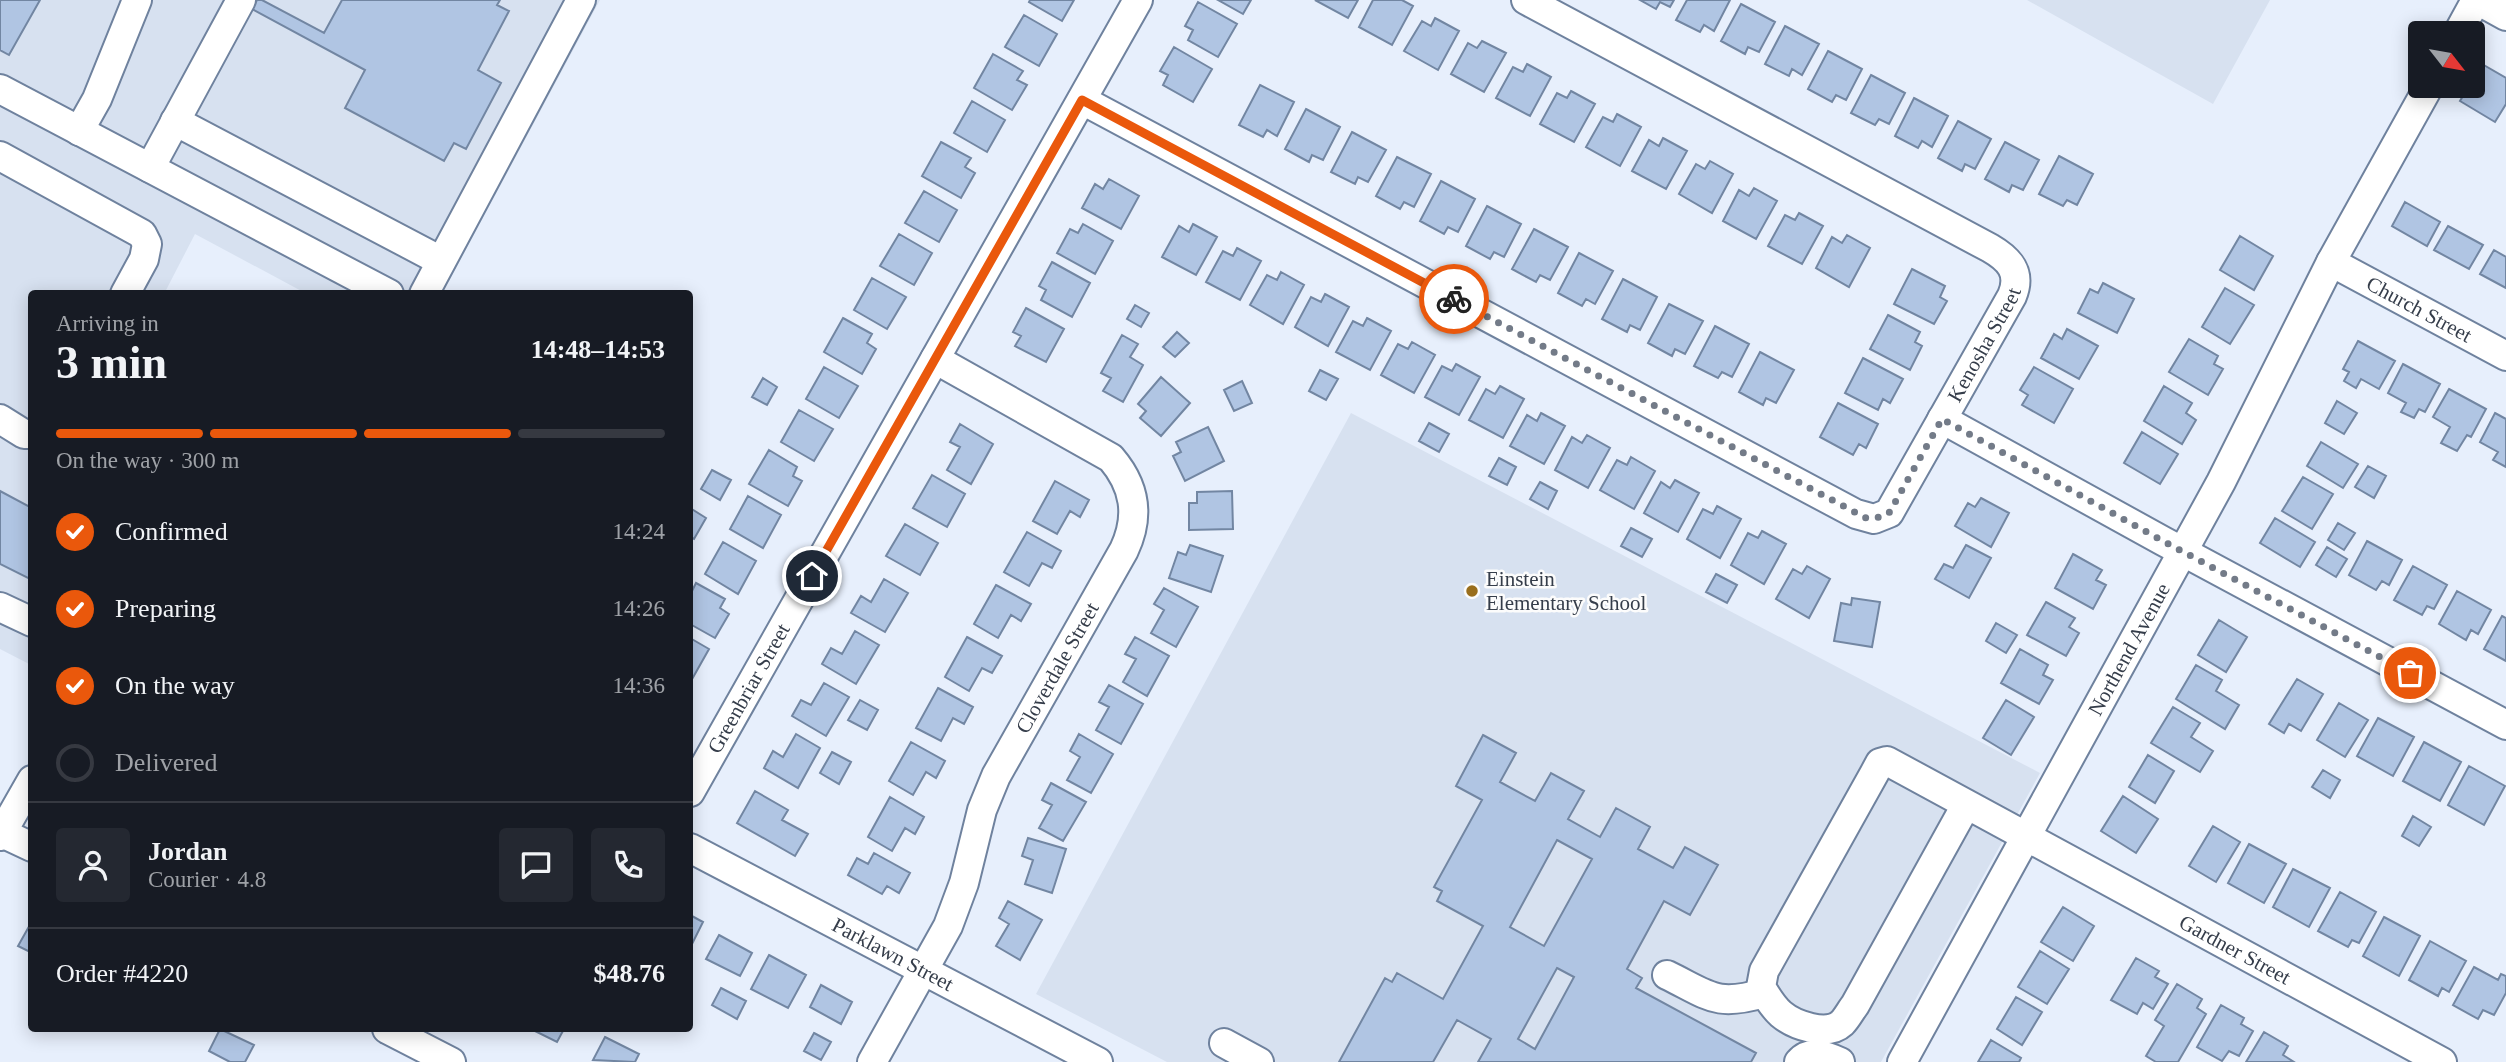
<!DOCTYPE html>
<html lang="en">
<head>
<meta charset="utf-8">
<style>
  :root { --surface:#171b24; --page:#242831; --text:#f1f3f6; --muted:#9ea1a6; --line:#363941; --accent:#ea580c }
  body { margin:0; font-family:"Times New Roman",serif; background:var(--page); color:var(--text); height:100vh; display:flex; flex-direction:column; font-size:26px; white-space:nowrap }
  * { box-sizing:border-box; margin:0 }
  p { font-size:23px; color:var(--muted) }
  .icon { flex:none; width:38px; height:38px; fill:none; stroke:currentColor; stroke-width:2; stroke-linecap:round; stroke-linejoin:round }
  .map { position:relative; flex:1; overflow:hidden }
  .panel { position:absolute; left:28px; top:290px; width:665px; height:742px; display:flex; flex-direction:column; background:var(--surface); border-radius:7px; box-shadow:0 4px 18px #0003 }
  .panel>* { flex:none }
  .needle { width:46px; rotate:121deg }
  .buttons { position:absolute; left:2408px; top:21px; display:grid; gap:14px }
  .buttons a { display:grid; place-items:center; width:77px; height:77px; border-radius:7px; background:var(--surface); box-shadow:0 4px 18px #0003; font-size:35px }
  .pin { position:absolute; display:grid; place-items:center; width:60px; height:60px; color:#fff; margin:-30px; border:4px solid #fff; border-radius:50%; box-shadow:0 2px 7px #0007 }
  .courier { position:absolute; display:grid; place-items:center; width:70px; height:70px; margin:-35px; border:5px solid #ea580c; border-radius:50%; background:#fff; color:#222; box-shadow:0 2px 9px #0007 }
  .summary em { font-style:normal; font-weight:800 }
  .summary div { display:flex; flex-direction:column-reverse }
  .summary { display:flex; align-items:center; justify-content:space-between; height:119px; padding:0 28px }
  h1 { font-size:46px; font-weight:800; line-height:52px }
  .bar { display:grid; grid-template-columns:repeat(4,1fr); gap:10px 7px; align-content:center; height:84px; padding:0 28px }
  .bar i { height:9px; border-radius:5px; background:var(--line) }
  .bar .selected { background:var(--accent) }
  .bar p { grid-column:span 4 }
  .line { display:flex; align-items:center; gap:18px; padding:0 28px; border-top:2px solid var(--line) }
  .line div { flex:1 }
  .round { display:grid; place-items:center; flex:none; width:74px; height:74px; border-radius:7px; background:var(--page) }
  ol { padding:0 28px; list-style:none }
  li { display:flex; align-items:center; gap:21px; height:77px }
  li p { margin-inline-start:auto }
  li .icon { padding:7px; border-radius:50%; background:var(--accent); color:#fff; stroke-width:4 }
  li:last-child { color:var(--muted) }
  li i { width:38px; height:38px; border:4px solid var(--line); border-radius:50% }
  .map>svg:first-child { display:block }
</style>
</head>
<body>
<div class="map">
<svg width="2506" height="1062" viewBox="0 0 2506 1062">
  <rect width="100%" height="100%" fill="#e7effc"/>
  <!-- built -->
  <path fill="#d7e1f0" d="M0,0H600L442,294H307L195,234L164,294H32L31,665L0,649Z
    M2027,0H2270L2213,104Z
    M1351,413L2040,773L1881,1062H1167L1036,994Z"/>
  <!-- building -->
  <path fill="#b0c5e3" stroke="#7286a2" stroke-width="2" fill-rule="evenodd" d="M0,0H40L9,55L0,50Z
    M257,0H262L324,33L342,0H500L497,5L509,11L478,70L501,83L466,149L454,143L444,161L345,108L365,70L252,9Z
    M1030,0H1074L1062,21L1029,2Z
    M1218,0H1251L1243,14Z
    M1315,0H1358L1348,18Z
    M1373,0H1402L1413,6L1392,45L1359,27Z
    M1640,0H1674L1670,7L1660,2L1656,9Z
    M1687,0H1730L1714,31L1704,25L1700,32L1676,20Z
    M1198,2L1237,24L1218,57L1188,40L1193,30L1185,26Z
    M1741,4L1775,22L1759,52L1748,47L1745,54L1721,41Z
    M1024,15L1057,34L1039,66L1005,47Z
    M1435,18L1459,31L1438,70L1404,51L1422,21L1431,26Z
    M1785,26L1819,44L1802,75L1792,69L1789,76L1765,64Z
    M1482,41L1506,53L1484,92L1451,74L1468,43L1477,48Z
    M1174,47L1212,69L1193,102L1163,85L1168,75L1160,71Z
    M1828,51L1862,69L1846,100L1836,95L1832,102L1808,89Z
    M993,54L1023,71L1017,80L1027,85L1012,110L974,88Z
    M1527,64L1551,77L1530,116L1496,98L1513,67L1523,72Z
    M2482,64L2506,78V104L2495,122L2460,101L2469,86H2473V80Z
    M1871,75L1905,93L1889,124L1879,119L1875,125L1851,113Z
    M1260,85L1294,102L1277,136L1267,130L1263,137L1239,125Z
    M1571,91L1595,104L1574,142L1540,124L1557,93L1567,98Z
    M1914,98L1948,116L1932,147L1922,141L1918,148L1895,136Z
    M972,101L1005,120L987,152L954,133Z
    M1306,109L1340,127L1323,160L1312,155L1309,162L1285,149Z
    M1617,114L1641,127L1620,166L1586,147L1603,117L1613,122Z
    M1958,121L1991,139L1975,169L1965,164L1962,171L1938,158Z
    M1352,132L1386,150L1368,182L1358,177L1355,184L1331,172Z
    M1663,138L1687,151L1666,189L1632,171L1649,140L1659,146Z
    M941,142L971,158L965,167L975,173L961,198L922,176Z
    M2005,142L2039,160L2023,190L2012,185L2009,192L1985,179Z
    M2059,156L2093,174L2077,205L2067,200L2063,206L2039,194Z
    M1397,157L1431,174L1414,207L1404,202L1400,209L1376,196Z
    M1710,161L1733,174L1712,213L1679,194L1696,164L1705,169Z
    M1109,179L1139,196L1121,229L1082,208L1095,184L1103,189Z
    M1441,181L1475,199L1458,232L1448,227L1444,234L1420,221Z
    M1754,188L1777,201L1756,239L1723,221L1739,190L1749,196Z
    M924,191L957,210L939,242L905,223Z
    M2405,202L2440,222L2427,246L2392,226Z
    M1487,206L1521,224L1504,257L1494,252L1490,259L1466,246Z
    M1799,213L1823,226L1802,264L1768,246L1785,215L1795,220Z
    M1083,224L1113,241L1095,274L1057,253L1070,229L1078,233Z
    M1193,224L1217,237L1196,275L1162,257L1179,226L1189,232Z
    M2448,226L2483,245L2469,269L2434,250Z
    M1534,229L1568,247L1550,280L1540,275L1536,282L1512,269Z
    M899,234L932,253L914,285L880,266Z
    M1847,235L1870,248L1849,287L1816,268L1832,237L1842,243Z
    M2240,236L2273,256L2254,290L2220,270Z
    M1237,248L1261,261L1240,300L1206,282L1223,251L1233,256Z
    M2494,250L2506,257V288L2480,274Z
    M1579,253L1613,271L1595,304L1586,299L1582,306L1558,293Z
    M1052,262L1090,283L1072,317L1041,300L1046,290L1039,286Z
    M1912,269L1945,286L1940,297L1947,301L1934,324L1894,304Z
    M1281,272L1304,285L1283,324L1250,305L1267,275L1277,280Z
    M872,278L906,297L887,329L854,310Z
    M1623,279L1657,297L1640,330L1630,325L1627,332L1602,319Z
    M2103,283L2134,299L2117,333L2078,313L2090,289L2098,293Z
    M2225,288L2254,305L2230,344L2202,327Z
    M1325,294L1349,307L1328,346L1295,327L1311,297L1321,302Z
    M1669,304L1703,321L1685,354L1675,349L1672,356L1648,343Z
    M1135,305L1149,313L1141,327L1127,319Z
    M1026,308L1064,329L1046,362L1015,346L1021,336L1013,332Z
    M1888,315L1920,332L1915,342L1922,346L1910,370L1870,349Z
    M843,318L872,334L867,343L876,349L862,374L824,352Z
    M1367,318L1391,331L1370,370L1336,352L1353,321L1363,326Z
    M1715,326L1749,344L1732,377L1722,372L1718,378L1694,366Z
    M2067,329L2098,346L2079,379L2041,358L2054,334L2062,339Z
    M1177,332L1189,343L1175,357L1163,347Z
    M1122,335L1138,344L1130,357L1143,365L1123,402L1103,391L1111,378L1101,373Z
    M2189,339L2218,356L2214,364L2223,369L2208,395L2169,372Z
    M2358,341L2395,361L2379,389L2361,379L2356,388L2344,381L2349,372L2343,369Z
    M1412,342L1435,355L1414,393L1381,375L1398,344L1408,349Z
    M1760,352L1794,370L1776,403L1766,398L1763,405L1739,392Z
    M1863,358L1903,379L1890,403L1883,399L1878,410L1845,393Z
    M1456,364L1480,377L1459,415L1425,397L1442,366L1452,371Z
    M2403,364L2440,384L2425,412L2419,409L2414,418L2401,412L2406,403L2388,393Z
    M824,367L858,386L839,418L806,399Z
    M2034,367L2073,389L2054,423L2022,405L2028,395L2020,390Z
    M1320,370L1338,379L1326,400L1309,391Z
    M1161,377L1190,403L1161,436L1140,418L1146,411L1138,404Z
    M763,378L777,387L767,405L752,397Z
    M1242,381L1252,403L1234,411L1224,390Z
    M1500,386L1524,399L1503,438L1469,420L1486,389L1495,394Z
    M2164,386L2192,403L2186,413L2196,420L2182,444L2144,421Z
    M2449,389L2486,409L2471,437L2467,435L2457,451L2441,443L2450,427L2433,417Z
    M2337,401L2357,413L2344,434L2325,423Z
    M1838,403L1878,424L1866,448L1859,444L1853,455L1820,437Z
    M799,410L833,429L814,461L781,442Z
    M1541,413L1565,426L1544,464L1510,446L1527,415L1537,421Z
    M2495,413L2506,419V467L2493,460L2498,452L2480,442Z
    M1429,423L1449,434L1439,452L1419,441Z
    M960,424L993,444L971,484L947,470L960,447L950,442Z
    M1208,427L1224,461L1185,481L1173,456L1181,452L1176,442Z
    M2142,432L2178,454L2160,484L2124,463Z
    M1587,435L1610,448L1588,488L1555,470L1572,437L1582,443Z
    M2321,442L2358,464L2343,488L2307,466Z
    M769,450L797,467L793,476L802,481L788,506L749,484Z
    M1631,457L1655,471L1634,509L1600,490L1617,460L1627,465Z
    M1499,458L1516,467L1507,485L1489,476Z
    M2368,466L2386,476L2374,498L2355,487Z
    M712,470L731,480L720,500L701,489Z
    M932,475L965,494L947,527L913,508Z
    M2303,477L2333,494L2312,529L2282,511Z
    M1675,480L1699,493L1678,532L1644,513L1661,482L1670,488Z
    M1055,481L1089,500L1080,517L1070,511L1057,534L1033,521Z
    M1540,482L1557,491L1548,509L1530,499Z
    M0,491L32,508V580L0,564Z
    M1232,491L1233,529L1189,530V503H1197V492Z
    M748,496L781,515L763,548L730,529Z
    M1981,498L2009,513L1991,547L1955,526L1968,503L1975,507Z
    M1717,506L1741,519L1720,558L1687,539L1703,509L1713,514Z
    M690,508L706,518L694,539L690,537Z
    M2275,518L2315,542L2300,567L2260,543Z
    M2338,523L2355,533L2344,550L2328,540Z
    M905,524L938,543L920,575L886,556Z
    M1631,528L1652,539L1642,557L1621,546Z
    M1762,531L1786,544L1764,584L1731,565L1748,533L1758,538Z
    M1027,532L1061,551L1052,568L1042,563L1029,586L1004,572Z
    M2367,541L2402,560L2389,585L2382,581L2376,590L2349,575Z
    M723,542L756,561L738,594L705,574Z
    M1190,545L1223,556L1211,592L1169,578L1178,552L1186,555Z
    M1966,545L1991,558L1969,598L1935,579L1944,564L1953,568Z
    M2327,547L2347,559L2336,577L2316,565Z
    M2073,554L2102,570L2096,580L2106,585L2093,609L2055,588Z
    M1807,566L1830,579L1809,618L1776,599L1793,569L1802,574Z
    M2413,566L2447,585L2434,609L2427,606L2422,615L2394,600Z
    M1716,574L1737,585L1727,603L1706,592Z
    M884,579L908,593L885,632L851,613L861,596L871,602Z
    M696,583L725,599L720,608L729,614L715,638L690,624V595Z
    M996,585L1031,604L1021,621L1011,615L998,638L974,624Z
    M1164,588L1198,607L1176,647L1151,633L1164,610L1154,604Z
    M2457,591L2491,610L2478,634L2471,630L2466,640L2439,624Z
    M1852,598L1880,602L1872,647L1834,641L1841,603L1851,605Z
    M2046,602L2075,618L2069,627L2079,633L2066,656L2027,635Z
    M2502,616L2506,618V661L2484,649Z
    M2219,620L2247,637L2226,672L2198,655Z
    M1996,623L2017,635L2006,653L1986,641Z
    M855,631L879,645L856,684L822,664L831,648L842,654Z
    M967,637L1002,656L992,673L982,668L969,691L945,677Z
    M1135,637L1169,656L1147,696L1123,682L1136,659L1125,654Z
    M690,638L709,649L691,681H690Z
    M2020,649L2048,665L2043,675L2053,680L2039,704L2001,683Z
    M2196,665L2222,680L2216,691L2239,705L2225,729L2176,699Z
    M2297,679L2323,694L2301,731L2289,724L2284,733L2269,724Z
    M824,683L849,697L826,736L792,716L801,700L811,705Z
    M1109,685L1143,704L1121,744L1096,730L1109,707L1099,702Z
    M938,688L973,707L964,724L953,718L941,741L916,728Z
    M860,700L878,710L867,730L848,720Z
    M2006,700L2034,717L2011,755L1983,738Z
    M2339,703L2368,720L2345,757L2317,740Z
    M2173,707L2200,723L2191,737L2213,751L2200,772L2151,743Z
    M2378,718L2414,737L2393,776L2357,756Z
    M796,734L820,748L798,788L764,768L773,751L783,757Z
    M1079,734L1113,754L1091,793L1067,780L1080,757L1070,751Z
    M1483,735L1516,753L1500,782L1535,801L1551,773L1584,791L1568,819L1600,837L1616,808L1650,827L1638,849L1673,868L1685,847L1718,865L1690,915L1664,901L1627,969L1642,978L1636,988L1756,1053L1751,1062H1478L1491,1039L1457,1020L1433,1062H1339L1385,978L1392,982L1397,973L1443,999L1483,926L1437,901L1442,891L1434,887L1482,800L1456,786ZM1557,840L1592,859L1544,946L1510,927ZM1557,968L1574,977L1535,1049L1518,1039Z
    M911,742L945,761L936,778L926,772L913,795L889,781Z
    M2424,742L2461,762L2440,801L2403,781Z
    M832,752L851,762L839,784L820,773Z
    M2148,755L2174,771L2155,803L2129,787Z
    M2469,766L2505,786L2484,825L2448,805Z
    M2323,770L2340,780L2330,798L2312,787Z
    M1051,783L1086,802L1063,841L1039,828L1052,805L1042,800Z
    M755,791L788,810L782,820L808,834L795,856L737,823Z
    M2123,796L2158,819L2136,853L2101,831Z
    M890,797L924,817L915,834L905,828L892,851L868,837Z
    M2413,816L2431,827L2419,846L2402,836Z
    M2213,826L2240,842L2216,882L2189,866Z
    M1028,838L1066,849L1052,893L1025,884L1033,860L1022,856Z
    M2249,844L2286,864L2264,903L2228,883Z
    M874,853L910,873L899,893L887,886L882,894L848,875L857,858L868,864Z
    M2293,869L2330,888L2309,927L2273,907Z
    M2340,892L2376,912L2359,943L2352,940L2348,947L2318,931Z
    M1008,901L1042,920L1020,960L996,946L1009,924L999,918Z
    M2063,907L2094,926L2073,961L2041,942Z
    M690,915L703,922L690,948Z
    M2384,917L2420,936L2399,976L2363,956Z
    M31,923L32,924V953L18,946Z
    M719,935L752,953L740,976L706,959Z
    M2430,941L2466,961L2449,992L2442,988L2438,996L2409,980Z
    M2040,951L2069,969L2047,1004L2018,987Z
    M769,955L806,975L788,1008L751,989Z
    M2136,958L2159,971L2155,977L2168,984L2153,1009L2143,1003L2137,1014L2111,1000Z
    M2474,967L2498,980L2501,974L2506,976V993L2494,1015L2483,1010L2478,1019L2453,1005Z
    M2177,984L2202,999L2197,1008L2206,1014L2178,1062H2156L2146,1056L2164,1026L2155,1020Z
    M821,985L852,1002L841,1024L810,1007Z
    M721,988L746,1001L737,1019L712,1005Z
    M2016,997L2042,1012L2022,1045L1997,1029Z
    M2221,1005L2244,1018L2241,1024L2253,1031L2239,1056L2229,1051L2222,1061L2197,1047Z
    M220,1029L254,1045L245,1062H230L209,1051Z
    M531,1029H564L557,1042Z
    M2264,1032L2288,1046L2283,1055L2294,1062H2246Z
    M814,1033L831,1042L821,1060L804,1051Z
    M605,1037L639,1054L635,1062L593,1060Z
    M1991,1040L2021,1058L2019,1062H1978Z"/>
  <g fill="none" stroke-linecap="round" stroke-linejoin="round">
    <!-- minor casing -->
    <g stroke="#6f829e" stroke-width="32">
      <g id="minor">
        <path d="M2477,0L2506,16"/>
        <path d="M2458,33L2476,0"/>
        <path d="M0,89L389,294"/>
        <path id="s1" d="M1082,100L1856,514L1874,519L1889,513L2012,296C2022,272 2009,259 1990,248L1526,0"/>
        <path d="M175,121L441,261"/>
        <path d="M79,131L97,99L137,0"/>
        <path d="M0,156L142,234L147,244L144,259L125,294"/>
        <path d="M150,168L241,0"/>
        <path id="s2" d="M2331,262L2506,356"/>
        <path d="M424,294L581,0"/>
        <path d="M0,419L24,434H32"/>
        <path d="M1942,419L2163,541L2506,725"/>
        <path d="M0,607L32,622"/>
        <path id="s3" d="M690,792L1138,0"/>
        <path id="s4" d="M1966,805L1855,1005C1851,1010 1847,1018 1842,1023C1827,1037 1794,1025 1781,1014C1772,1006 1767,997 1761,987L1764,971L1874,774L1880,763L1887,761L2442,1062"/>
        <path d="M0,832L32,847"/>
        <path d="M0,836L32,780"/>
        <path id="s5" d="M690,848L1098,1062"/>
        <path d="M1667,975C1710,996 1716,1007 1764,993"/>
        <path d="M387,1029L451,1062"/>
        <path d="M1224,1043L1259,1062"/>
        <path id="s6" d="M872,1062L948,926L964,883L982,810L996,776L1124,550C1140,516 1135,486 1111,458L935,359"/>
        <path d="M1799,1062C1810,1049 1827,1056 1840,1062"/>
        <path id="s7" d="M1902,1062L2221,482L2331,262L2429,86"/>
      </g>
    </g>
    <!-- minor -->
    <use href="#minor" stroke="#fff" stroke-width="28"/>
  </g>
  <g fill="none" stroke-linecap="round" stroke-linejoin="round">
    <!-- done -->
    <path stroke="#737b88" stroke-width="7" stroke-dasharray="0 12.6" d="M1454,299L1866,518L1882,517L1889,513L1942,419L2163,541L2410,673"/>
    <!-- route -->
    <path stroke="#ea580c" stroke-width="9" d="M812,576L1082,100L1454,299"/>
  </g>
  <!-- markers -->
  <circle fill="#996e1c" stroke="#fcfcfc" stroke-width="2.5" cx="1472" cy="591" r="7"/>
  <g text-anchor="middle" stroke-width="5" stroke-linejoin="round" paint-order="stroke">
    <!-- street labels -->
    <g font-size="21" fill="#353d4a" stroke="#fcfcfc">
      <text dy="7" stroke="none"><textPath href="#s2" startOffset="100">Church Street</textPath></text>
      <text dy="7" stroke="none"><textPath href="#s1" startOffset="1106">Kenosha Street</textPath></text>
      <text dy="7" stroke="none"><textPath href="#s7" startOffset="471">Northend Avenue</textPath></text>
      <text dy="7" stroke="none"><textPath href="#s6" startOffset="438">Cloverdale Street</textPath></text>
      <text dy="7" stroke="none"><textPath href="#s3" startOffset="119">Greenbriar Street</textPath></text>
      <text dy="7" stroke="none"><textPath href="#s4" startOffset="1008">Gardner Street</textPath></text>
      <text dy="7" stroke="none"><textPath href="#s5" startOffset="229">Parklawn Street</textPath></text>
    </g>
    <!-- poi labels -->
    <g font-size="21" fill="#353d4a" stroke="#fcfcfc" text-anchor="start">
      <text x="1486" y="586">Einstein<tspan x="1486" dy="24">Elementary School</tspan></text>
    </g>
  </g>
</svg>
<div class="buttons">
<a><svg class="needle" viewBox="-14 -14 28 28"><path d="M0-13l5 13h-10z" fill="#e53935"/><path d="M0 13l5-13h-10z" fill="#9ea1a6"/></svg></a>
</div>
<div class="pin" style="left:2410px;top:673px;background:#ea580c"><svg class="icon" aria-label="bag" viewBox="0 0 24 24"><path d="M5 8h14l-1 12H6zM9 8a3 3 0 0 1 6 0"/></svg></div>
<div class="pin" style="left:812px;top:576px;background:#1f2937"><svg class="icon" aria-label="home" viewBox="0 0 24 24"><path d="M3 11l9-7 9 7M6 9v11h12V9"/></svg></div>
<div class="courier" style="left:1454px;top:299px"><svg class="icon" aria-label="bike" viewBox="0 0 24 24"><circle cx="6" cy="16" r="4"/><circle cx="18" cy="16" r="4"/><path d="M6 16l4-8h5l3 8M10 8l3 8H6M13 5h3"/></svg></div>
<section class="panel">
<div class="summary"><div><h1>3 min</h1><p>Arriving in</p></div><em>14:48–14:53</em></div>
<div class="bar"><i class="selected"></i><i class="selected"></i><i class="selected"></i><i></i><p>On the way · 300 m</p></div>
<ol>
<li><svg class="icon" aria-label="check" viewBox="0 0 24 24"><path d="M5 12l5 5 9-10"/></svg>Confirmed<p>14:24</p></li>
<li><svg class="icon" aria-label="check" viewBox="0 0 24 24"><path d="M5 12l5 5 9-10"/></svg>Preparing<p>14:26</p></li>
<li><svg class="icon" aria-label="check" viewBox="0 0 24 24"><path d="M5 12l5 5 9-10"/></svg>On the way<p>14:36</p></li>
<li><i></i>Delivered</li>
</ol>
<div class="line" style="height:126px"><a class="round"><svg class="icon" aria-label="person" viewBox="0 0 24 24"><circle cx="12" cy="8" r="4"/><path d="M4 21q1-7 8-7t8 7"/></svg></a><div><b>Jordan</b><p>Courier · 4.8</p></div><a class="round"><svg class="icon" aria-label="chat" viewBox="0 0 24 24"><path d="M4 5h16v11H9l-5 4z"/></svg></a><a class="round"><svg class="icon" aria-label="phone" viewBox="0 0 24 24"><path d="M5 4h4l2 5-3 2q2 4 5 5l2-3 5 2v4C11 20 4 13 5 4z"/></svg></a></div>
<div class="line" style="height:91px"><div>Order #4220</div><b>$48.76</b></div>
</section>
</div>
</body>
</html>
